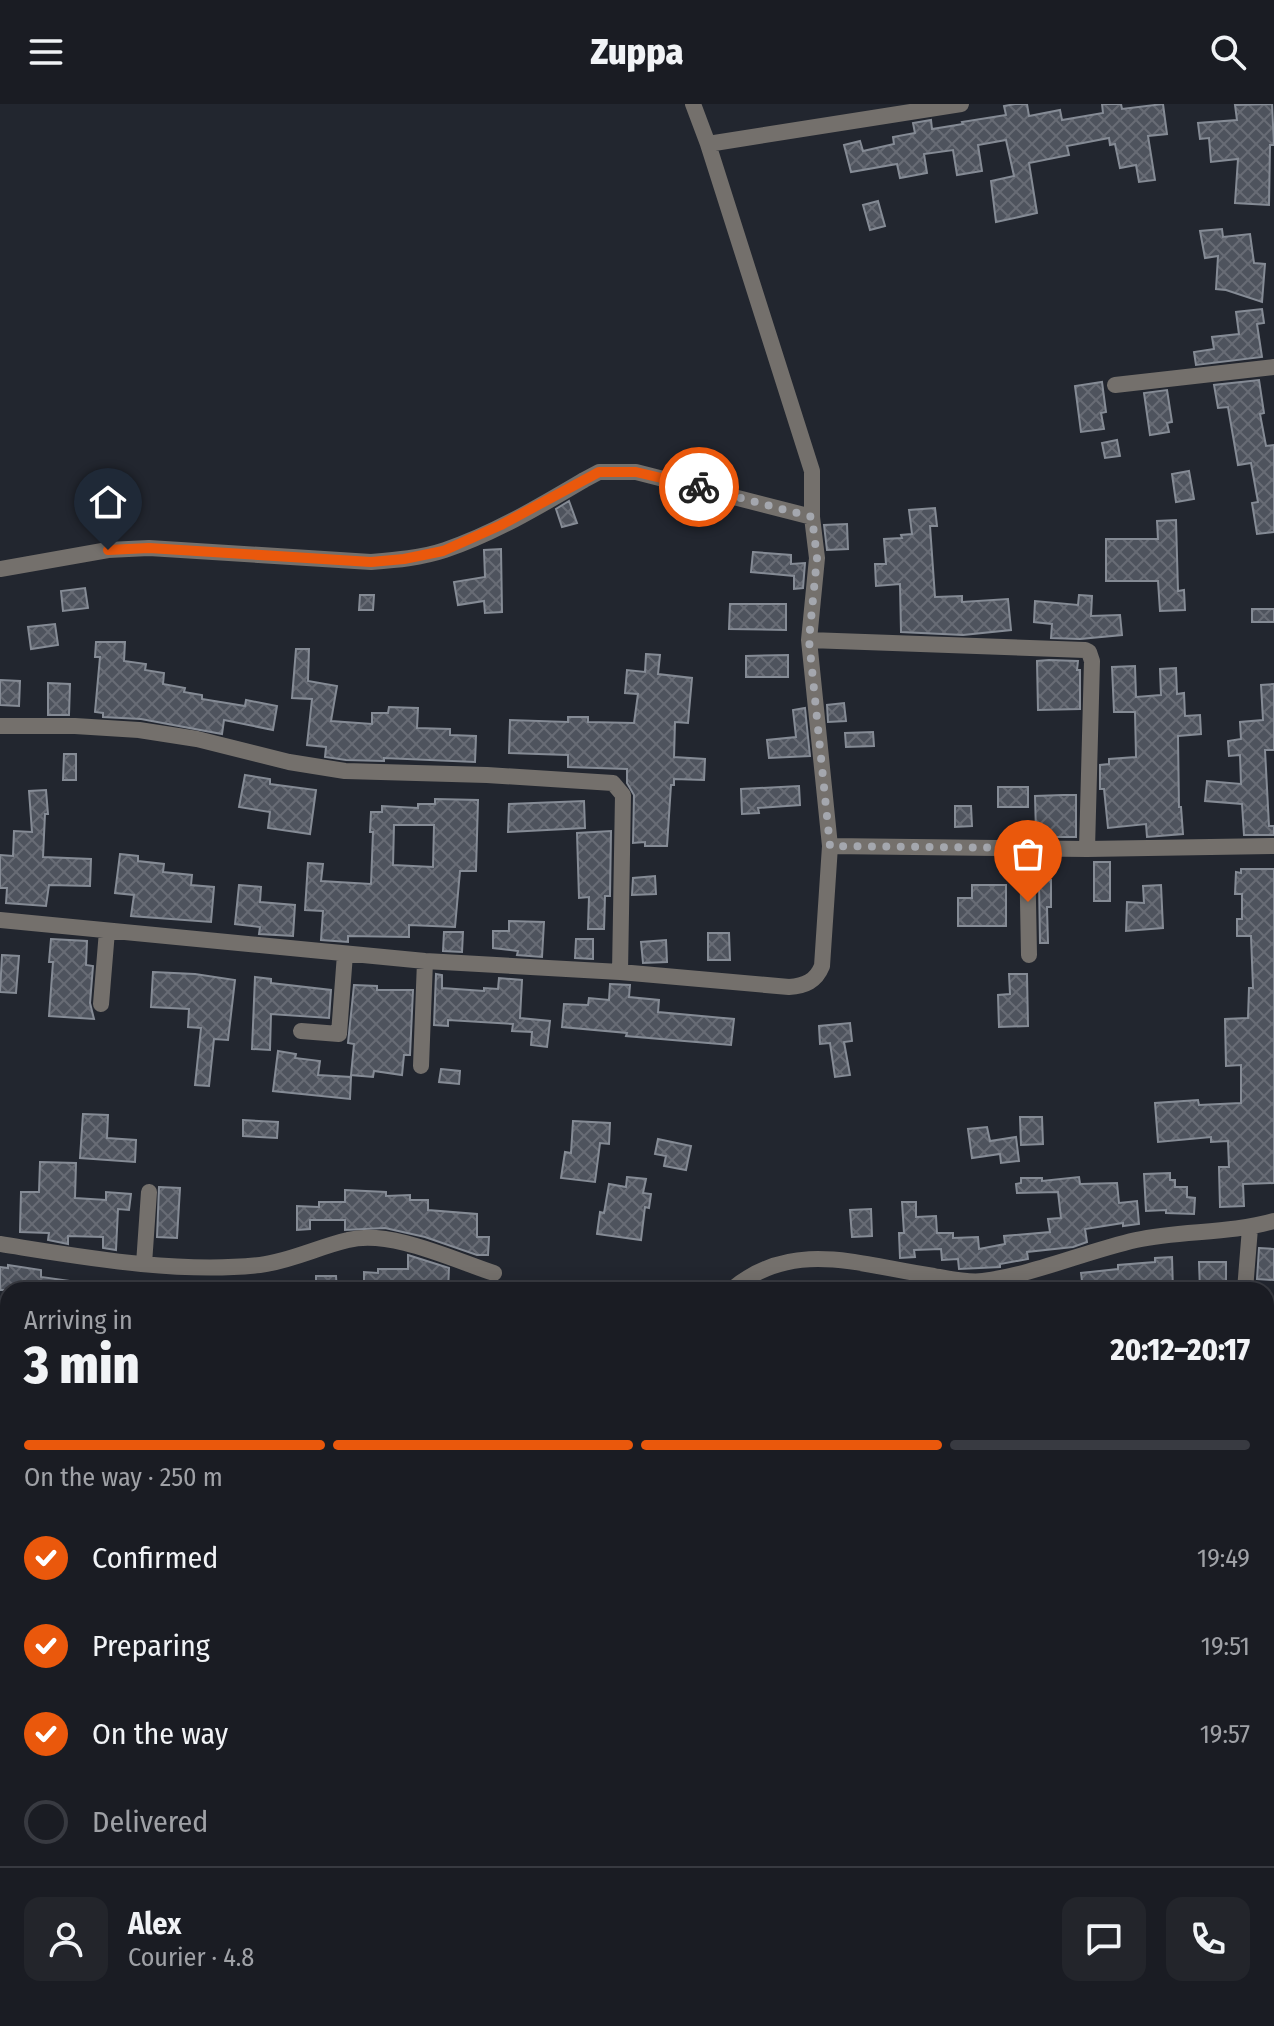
<!DOCTYPE html>
<html lang="en">
<head>
<meta charset="utf-8">
<style>
  :root { --surface:#1a1c23; --page:#23252b; --text:#f1f3f6; --muted:#9fa1a6; --line:#383a41; --accent:#ea580c }
  body { margin:0; font-family:"Fira Sans Condensed",sans-serif; background:var(--page); color:var(--text); height:100vh; display:flex; flex-direction:column; font-size:30px; white-space:nowrap }
  * { box-sizing:border-box; margin:0 }
  p { font-size:26px; color:var(--muted) }
  .icon { flex:none; width:44px; height:44px; fill:none; stroke:currentColor; stroke-width:2; stroke-linecap:round; stroke-linejoin:round }
  .map { position:relative; flex:1; overflow:hidden }
  .panel { position:absolute; left:0px; top:1178px; width:1274px; height:744px; display:flex; flex-direction:column; background:var(--surface); border-radius:24px 24px 0 0; box-shadow:0 4px 20px #0003,0 0 0 2px var(--line) }
  .panel>* { flex:none }
  .pin { position:absolute; display:grid; place-items:center; width:68px; height:68px; color:#fff; margin:-82px -34px; border-radius:50% 50% 50% 0; rotate:-45deg; box-shadow:0 0 8px #0007 }
  .pin .icon { rotate:45deg }
  .courier { position:absolute; display:grid; place-items:center; width:80px; height:80px; margin:-40px; border:6px solid #ea580c; border-radius:50%; background:#fff; color:#222; box-shadow:0 2px 10px #0007 }
  .summary em { font-style:normal; font-weight:800 }
  .summary div { display:flex; flex-direction:column-reverse }
  .summary { display:flex; align-items:center; justify-content:space-between; height:136px; padding:0 24px }
  h1 { font-size:52px; font-weight:800; line-height:60px }
  .bar { display:grid; grid-template-columns:repeat(4,1fr); gap:12px 8px; align-content:center; height:96px; padding:0 24px }
  .bar i { height:10px; border-radius:6px; background:var(--line) }
  .bar .on { background:var(--accent) }
  .bar p { grid-column:span 4 }
  .line { display:flex; align-items:center; gap:20px; padding:0 24px; border-top:2px solid var(--line) }
  .line div { flex:1 }
  .round { display:grid; place-items:center; flex:none; width:84px; height:84px; border-radius:16px; background:var(--page) }
  ol { padding:0 24px; list-style:none }
  li { display:flex; align-items:center; gap:24px; height:88px }
  li p { margin-inline-start:auto }
  li .icon { padding:8px; border-radius:50%; background:var(--accent); color:#fff; stroke-width:4 }
  li:last-child { color:var(--muted) }
  li i { width:44px; height:44px; border:4px solid var(--line); border-radius:50% }
  header { display:flex; justify-content:space-between; align-items:center; height:104px; padding:0 24px; background:var(--surface); font-size:36px; font-weight:800 }
  .map>svg:first-child { display:block }
</style>
</head>
<body>
<header><svg class="icon" aria-label="menu" viewBox="0 0 24 24"><path d="M4 6h16M4 12h16M4 18h16"/></svg>Zuppa<svg class="icon" aria-label="search" viewBox="0 0 24 24"><circle cx="10" cy="10" r="6"/><path d="M15 15l6 6"/></svg></header>
<div class="map">
<svg width="1274" height="1922" viewBox="0 0 1274 1922">
  <defs>
    <pattern id="building-cross-hatch" width="8" height="8" patternUnits="userSpaceOnUse" patternTransform="scale(2)"><rect width="8" height="8" fill="#4e535d"/><path d="M0 0l8 8M0 8l8-8" fill="none" stroke="#686c75"/></pattern>
  </defs>
  <rect width="100%" height="100%" fill="#22262f"/>
  <!-- building -->
  <path fill="url(#building-cross-hatch)" stroke="#858b95" stroke-width="2" fill-rule="evenodd" d="M1015,0H1027L1029,12L1060,6L1062,16L1103,9L1102,0H1121L1122,5L1163,0L1167,30L1148,32L1155,76L1139,78L1136,61L1120,64L1115,40L1110,41L1109,34L1067,42L1069,51L1029,59L1037,109L996,118L991,77L1014,72L1006,36L978,41L982,67L957,71L953,46L924,50L927,69L900,74L897,60L851,68L844,41L860,37L863,47L894,40L893,33L915,29L913,19L931,16L932,25L963,20L962,18L1006,11L1004,2Z
    M1272,0L1274,41H1270L1269,101L1235,99L1238,55L1211,58L1209,34L1200,35L1198,19L1237,16L1235,1Z
    M878,97L885,122L870,126L863,101Z
    M1222,125L1223,133L1250,130L1254,159L1265,160L1262,198L1226,186L1216,185L1218,152L1205,154L1200,127Z
    M1262,205L1264,219L1257,220L1262,253L1196,261L1194,248L1214,245L1212,233L1239,230L1236,208Z
    M1259,276L1264,309L1260,310L1266,342L1274,341V428L1257,430L1252,399L1258,398L1251,359L1238,361L1228,303L1218,304L1214,281Z
    M1102,278L1106,308L1101,309L1104,325L1081,328L1075,282Z
    M1167,286L1172,318L1167,319L1169,328L1150,331L1144,289Z
    M1117,336L1120,352L1105,354L1102,339Z
    M1189,367L1194,395L1176,398L1172,370Z
    M569,397L577,419L562,423L556,405Z
    M935,404L937,422H930L935,493L962,492V498L1008,495L1011,526L963,531L901,528L900,480L876,482L875,460H886L884,435L902,434L901,431L912,430L909,406Z
    M1176,416L1178,487L1184,486L1185,506L1160,507L1158,477H1106V435H1158L1157,417Z
    M847,420L848,445L827,446L824,421Z
    M501,445L502,508L485,509L484,497L458,501L454,478L485,473L484,446Z
    M753,448L791,451V460L805,459L803,484L794,485V472L751,468Z
    M85,484L88,504L63,507L61,487Z
    M360,491H374L373,506H359Z
    M1079,491L1092,492L1091,512L1120,511L1122,531L1080,535L1051,534L1052,520L1034,518L1035,497L1078,501Z
    M730,500H786V526L729,525Z
    M1252,505H1274V518H1252Z
    M55,520L58,541L31,545L28,523Z
    M96,538H125L124,557L146,560L145,566L164,569L163,580L185,584L184,588L202,591V595L245,602L246,596L277,602L273,626L224,616L222,630L141,615L103,613V609L95,608L100,553H95Z
    M296,545H309L308,577L337,582L331,617L372,620V609H388L389,603L418,604L417,624L450,625V631L476,632L475,658L384,654V657L346,656L325,653L326,643L307,641L312,595L292,594Z
    M646,550L660,551L658,570L692,574L688,619L675,618L674,653L705,655L704,676L674,675V681H671L667,742H645V738L633,739L634,691L627,679V665L568,663V651L509,649L510,616L568,618V613H588V618L634,619L638,590L625,589L627,566L645,568Z
    M788,551V573H746V552Z
    M1049,556L1078,557L1077,566H1080V605L1038,606L1037,557Z
    M1135,562L1136,593L1161,591L1160,565L1176,564L1177,590L1184,589L1185,612L1200,611L1201,630L1178,632L1179,703H1181L1183,730L1147,733L1146,720L1108,724L1104,685H1100V661L1109,660V655L1136,653L1135,608H1114L1112,563Z
    M0,576L20,577L19,602L0,601Z
    M48,579L70,580L69,611H48Z
    M1274,580V646H1265L1269,722H1274V731H1244L1242,700L1205,697L1207,677L1241,680L1240,651L1229,652L1228,637L1241,635L1240,618L1263,616L1261,581Z
    M844,599L846,617L828,618L827,601Z
    M805,604L810,652L769,654L767,636L796,633L793,606Z
    M873,628L874,642L846,643L845,629Z
    M64,650H76V676H63Z
    M245,671L270,675V680L316,686L310,730L268,724L270,708L239,703Z
    M799,682L800,701L758,704L759,709L742,710L741,685Z
    M998,683H1028V703H998Z
    M46,686L48,710H45L43,753L91,755L90,782L49,781L46,802L6,799L7,784H0V751L13,752L14,727L32,728L29,687Z
    M1063,691H1076V733H1051V728L1036,729L1035,692Z
    M435,695L478,696L476,767H460L455,823L409,821V833L348,832V838L321,836L323,807L305,806L308,759L323,760L321,777L371,780L373,728H370L371,708H382V702L418,704V700H435ZM394,721H434L433,763L393,761Z
    M584,697L585,724L508,728L509,700Z
    M955,702H971L972,722L955,723Z
    M611,727L610,792H605L604,825H588L589,793L579,794L577,729Z
    M120,750L138,752V757L164,760L163,768L192,771L191,781L214,783L211,818L131,812L134,791L115,789Z
    M1094,758H1110V797H1094Z
    M1241,765H1274V1079L1243,1080L1244,1102L1220,1103L1219,1063H1229L1228,1037L1211,1038V1033L1158,1038L1155,999L1198,996L1199,1001L1241,999V961L1226,962L1225,915L1248,914L1249,884H1253L1251,832H1237V815H1242V790H1235L1236,768L1241,769Z
    M655,772L656,790L632,791L633,774Z
    M1039,776H1051V803H1047L1048,839H1040Z
    M239,781L261,783L260,798L295,801L293,832L259,830L260,823L235,820Z
    M972,781H1006V822H958V794H972Z
    M1161,781L1163,824L1126,827L1127,798L1144,799L1143,782Z
    M509,817L544,818L542,853L517,851L518,847L493,844V827H509Z
    M444,828H463L462,848L443,847Z
    M708,829H729L730,856H708Z
    M51,835L87,837L86,861L93,862L90,899L94,915L49,912L53,858H49Z
    M576,835H593V855L575,854Z
    M666,836L667,858L643,859L641,838Z
    M2,851L19,852L16,889L0,888Z
    M153,868L195,870L235,876L228,936L214,935L209,982L195,981L201,924L188,923L189,905L151,903Z
    M436,870L442,871V884L484,887V884L498,885L499,874L522,876L520,914L550,917L547,943L531,941L532,928L512,927L513,920L448,916V922L434,921Z
    M1009,870H1027L1028,922L999,923L998,891L1010,890Z
    M255,873L271,875V879L331,886L329,914L271,910L270,946L252,945Z
    M610,880L630,881L629,893L659,896L658,908L734,915L731,941L626,932L627,929L562,923L564,900L588,901L589,894L609,896Z
    M354,881L377,882V886H413L410,951H404L402,971L374,967L373,973L351,971L354,940L348,939Z
    M850,919L852,937L844,938L850,971L835,973L830,939L820,940L819,922Z
    M278,947L296,950L295,954L320,957L318,971L351,973L350,995L273,987Z
    M441,965L460,967L459,980L439,978Z
    M83,1010L108,1011L107,1034L136,1036L135,1058L80,1054Z
    M1020,1013H1042L1043,1040L1021,1041Z
    M243,1016L278,1018L277,1034L243,1032Z
    M573,1017L610,1019L609,1040L600,1039L595,1078L561,1074L565,1048L571,1049Z
    M987,1023L990,1037L1016,1033L1019,1057L1001,1059L1000,1050L972,1054L968,1025Z
    M658,1035L691,1042L686,1066L664,1062L666,1052L655,1050Z
    M40,1058L76,1059L75,1094L106,1096V1088L131,1090L129,1106L118,1105L116,1146L103,1144V1133L68,1132V1140L48,1136L49,1129L20,1128L21,1088H39Z
    M1170,1069V1076H1175V1083H1187V1093L1195,1094L1194,1110L1166,1109V1106L1146,1107L1144,1070Z
    M627,1073L646,1075L643,1089L651,1090L649,1104L645,1103L641,1136L597,1130L600,1108L604,1109L609,1080L626,1083Z
    M1079,1073L1080,1080L1117,1079L1119,1099L1137,1097L1139,1120L1123,1122V1119L1085,1125L1087,1138L1073,1143L1027,1148L1028,1155L1000,1160V1163L959,1165L958,1155L942,1156L941,1145L914,1146L915,1153L900,1154L899,1129H904L902,1098H916V1113L936,1112L937,1129H953V1134L978,1133L979,1145L1005,1140L1004,1132L1050,1128L1048,1115L1061,1114L1058,1088L1017,1089L1016,1080L1021,1079V1074H1042V1077Z
    M159,1083L180,1084L177,1134L157,1133Z
    M345,1086L386,1088V1092L410,1091V1096H428V1106L477,1110V1133H489L488,1151H477L425,1133L385,1124L345,1126V1116H310V1125L297,1126V1102L319,1103V1098H345Z
    M871,1105L872,1132L852,1133L850,1106Z
    M1259,1144L1274,1145V1176L1257,1175Z
    M408,1151L449,1164L448,1186H364V1168L378,1169V1165H408Z
    M1172,1153L1173,1186H1157V1182L1083,1186L1081,1169L1118,1165V1161L1155,1158V1154Z
    M1199,1158H1226V1186H1200Z
    M8,1161L41,1166V1173L78,1178V1186H0V1163L8,1164Z
    M316,1172H336L337,1186H316Z"/>
  <g fill="none" stroke-linecap="round" stroke-linejoin="round">
    <!-- minor -->
    <path stroke="#74706c" stroke-width="16" d="M708,40L961,0
      M1115,281L1274,263
      M0,465L108,446L149,444L371,458C396,456 421,454 445,446C493,430 540,402 584,376L599,368H636L812,413
      M809,536L1085,546L1089,548L1092,557L1087,745
      M0,622H75L139,626L197,635L289,658L345,667L487,671L613,679L623,691L620,868
      M830,742L1087,745L1274,742
      M1027,744L1029,851
      M0,816L425,857L620,868L789,883C805,882 816,877 822,862L830,742L809,536L817,454L812,413V367L708,40L693,0
      M101,900L107,827
      M301,927L339,930L345,850
      M421,962L425,857
      M0,1140C83,1153 176,1170 260,1161C291,1157 318,1143 348,1136C390,1125 454,1156 494,1169
      M144,1160L149,1088
      M731,1186C794,1133 862,1162 934,1172C950,1175 968,1179 983,1177C1035,1170 1084,1148 1136,1136C1181,1126 1229,1130 1274,1117
      M1245,1186L1250,1124
      M1266,1314L1274,1315
      M0,1405H8
      M0,1635L8,1636
      M0,1888H8
      M376,1914L378,1922
      M484,1922L485,1914
      M826,1922V1914
      M987,1922L988,1914"/>
  </g>
  <g fill="none" stroke-linecap="round" stroke-linejoin="round">
    <!-- done -->
    <path stroke="#a4a7ae" stroke-width="8" stroke-dasharray="0 14.4" d="M699,383L812,413L817,454L809,536L830,742L1027,744L1028,798"/>
    <!-- route -->
    <path stroke="#ea580c" stroke-width="10" d="M108,446L149,444L371,458L404,455L443,447L501,421L599,368H636L699,383"/>
  </g>
</svg>
<div class="pin" style="left:1028px;top:798px;background:#ea580c"><svg class="icon" aria-label="bag" viewBox="0 0 24 24"><path d="M5 8h14l-1 12H6zM9 8a3 3 0 0 1 6 0"/></svg></div>
<div class="pin" style="left:108px;top:446px;background:#1f2937"><svg class="icon" aria-label="home" viewBox="0 0 24 24"><path d="M3 11l9-7 9 7M6 9v11h12V9"/></svg></div>
<div class="courier" style="left:699px;top:383px"><svg class="icon" aria-label="bike" viewBox="0 0 24 24"><circle cx="6" cy="16" r="4"/><circle cx="18" cy="16" r="4"/><path d="M6 16l4-8h5l3 8M10 8l3 8H6M13 5h3"/></svg></div>
<section class="panel">
<div class="summary"><div><h1>3 min</h1><p>Arriving in</p></div><em>20:12–20:17</em></div>
<div class="bar"><i class="on"></i><i class="on"></i><i class="on"></i><i></i><p>On the way · 250 m</p></div>
<ol>
<li><svg class="icon" aria-label="check" viewBox="0 0 24 24"><path d="M5 12l5 5 9-10"/></svg>Confirmed<p>19:49</p></li>
<li><svg class="icon" aria-label="check" viewBox="0 0 24 24"><path d="M5 12l5 5 9-10"/></svg>Preparing<p>19:51</p></li>
<li><svg class="icon" aria-label="check" viewBox="0 0 24 24"><path d="M5 12l5 5 9-10"/></svg>On the way<p>19:57</p></li>
<li><i></i>Delivered</li>
</ol>
<div class="line" style="height:144px"><a class="round"><svg class="icon" aria-label="person" viewBox="0 0 24 24"><circle cx="12" cy="8" r="4"/><path d="M4 21q1-7 8-7t8 7"/></svg></a><div><b>Alex</b><p>Courier · 4.8</p></div><a class="round"><svg class="icon" aria-label="chat" viewBox="0 0 24 24"><path d="M4 5h16v11H9l-5 4z"/></svg></a><a class="round"><svg class="icon" aria-label="phone" viewBox="0 0 24 24"><path d="M5 4h4l2 5-3 2q2 4 5 5l2-3 5 2v4C11 20 4 13 5 4z"/></svg></a></div>
</section>
</div>
</body>
</html>
